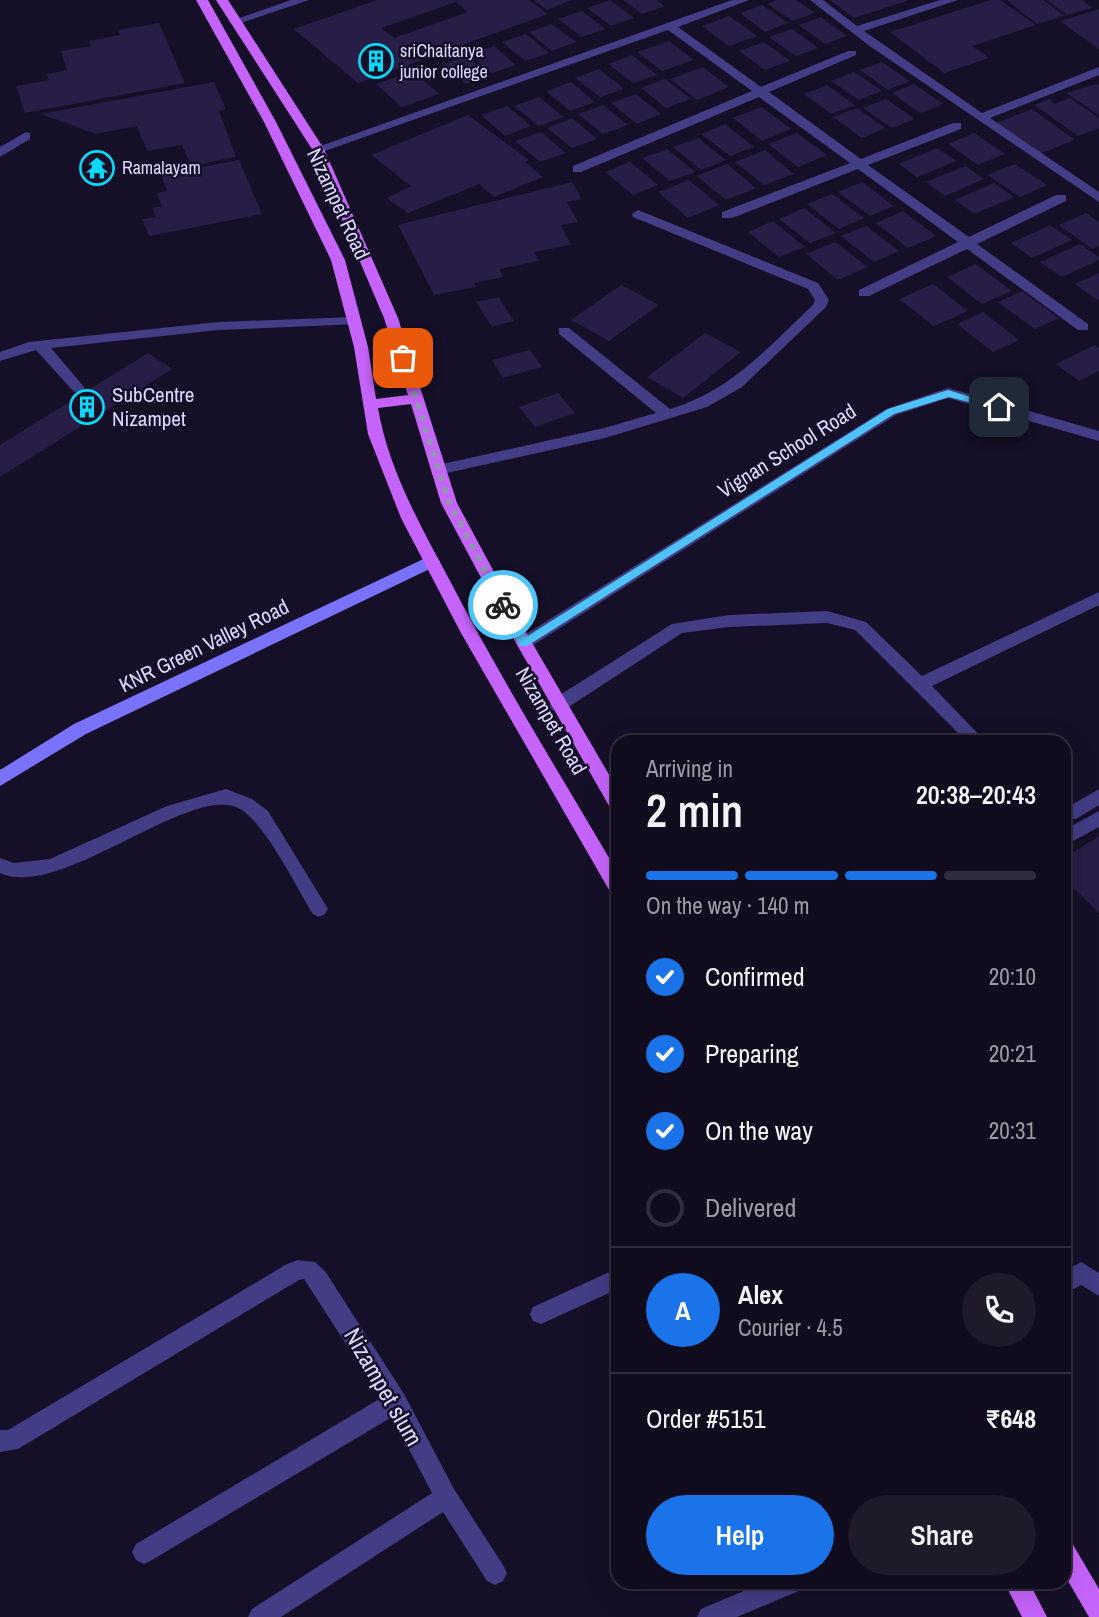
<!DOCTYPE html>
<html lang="en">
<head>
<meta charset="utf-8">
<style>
  :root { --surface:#100c1d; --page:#1e1a2a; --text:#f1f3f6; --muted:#9c9ba4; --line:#302c3b; --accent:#1a73e8 }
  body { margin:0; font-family:"Archivo Narrow",sans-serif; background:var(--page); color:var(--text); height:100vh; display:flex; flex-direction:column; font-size:26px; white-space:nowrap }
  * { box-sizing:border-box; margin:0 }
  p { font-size:23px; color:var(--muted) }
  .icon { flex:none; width:38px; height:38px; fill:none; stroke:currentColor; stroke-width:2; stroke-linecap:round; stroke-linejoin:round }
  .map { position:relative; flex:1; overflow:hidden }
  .sheet { position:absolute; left:611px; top:735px; width:460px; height:854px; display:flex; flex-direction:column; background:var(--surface); border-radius:21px; box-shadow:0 7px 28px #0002,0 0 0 2px var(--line) }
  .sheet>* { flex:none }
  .pin { position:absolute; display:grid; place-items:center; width:60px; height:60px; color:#fff; margin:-30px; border-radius:14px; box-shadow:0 4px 10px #0006 }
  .courier { position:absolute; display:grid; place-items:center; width:70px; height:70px; margin:-35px; border:5px solid #4fc3f7; border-radius:50%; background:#fff; color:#222; box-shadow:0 2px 9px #0007 }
  .summary em { font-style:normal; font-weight:600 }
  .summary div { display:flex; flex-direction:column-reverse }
  .summary { display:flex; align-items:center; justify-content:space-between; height:119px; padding:0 35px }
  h1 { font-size:46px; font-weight:600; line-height:52px }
  .bar { display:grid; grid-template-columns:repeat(4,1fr); gap:10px 7px; align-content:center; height:84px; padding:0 35px }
  .bar i { height:9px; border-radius:5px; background:var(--line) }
  .bar .selected { background:var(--accent) }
  .bar p { grid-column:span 4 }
  .line { display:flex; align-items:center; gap:18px; padding:0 35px; border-top:2px solid var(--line) }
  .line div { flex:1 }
  .round { display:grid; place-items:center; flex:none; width:74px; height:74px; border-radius:37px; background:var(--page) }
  ol { padding:0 35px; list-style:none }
  li { display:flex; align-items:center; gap:21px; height:77px }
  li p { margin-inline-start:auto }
  li .icon { padding:7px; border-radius:50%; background:var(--accent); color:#fff; stroke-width:4 }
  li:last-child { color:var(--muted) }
  li i { width:38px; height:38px; border:4px solid var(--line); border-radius:50% }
  .cta { display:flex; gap:14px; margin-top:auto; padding:14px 35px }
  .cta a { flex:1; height:80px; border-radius:42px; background:var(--accent); color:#fff; font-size:28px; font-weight:600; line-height:80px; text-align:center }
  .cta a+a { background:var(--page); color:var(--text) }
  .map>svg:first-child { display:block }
</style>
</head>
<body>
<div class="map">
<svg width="1099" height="1617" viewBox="0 0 1099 1617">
  <rect width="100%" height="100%" fill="#151027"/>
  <!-- building -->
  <path fill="#271d47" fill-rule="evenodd" d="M377,0H529L548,14L358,83L294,29ZM456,2L468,12L394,38L381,28Z
    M534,0H572L547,10Z
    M610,0L634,18L611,26L587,8Z
    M623,0H656L665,6L642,14Z
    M777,0H796L815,13L793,21L768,4Z
    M830,0H907V1L854,18Z
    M991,0H1000L1036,25L972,46L989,58L944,73L890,32Z
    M1007,0H1043L1065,16L1037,24Z
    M1047,0H1082L1092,8L1067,15Z
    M762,5L788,23L765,32L740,13Z
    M1099,9V49L1060,21Z
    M582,11L605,29L582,37L558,19Z
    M729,16L757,36L729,46L702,26Z
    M821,17L847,36L825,44L799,25Z
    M159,23L185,83L25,113L16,86L49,80L47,74L67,70L61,51L91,46L89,41L120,35L118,30Z
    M552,24L576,42L552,51L529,32Z
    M792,29L818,48L796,56L769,37Z
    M526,34L549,53L525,61L502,42Z
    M669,41L694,60L662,71L637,52Z
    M764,42L790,61L765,70L739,51Z
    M494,46L516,65L492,73L469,54Z
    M632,55L657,75L633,83L608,64Z
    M466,56L489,75L465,84L442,65Z
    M882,62L910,81L888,90L860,70Z
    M703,67L729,87L697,100L670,79Z
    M599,69L624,89L600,97L575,78Z
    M413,71L439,94L402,107L376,84Z
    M854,72L882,91L859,100L831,81Z
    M665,79L691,99L666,108L641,88Z
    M214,82L226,109L219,111L236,157L191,166L182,145L147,151L137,126L96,134L41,114Z
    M571,82L595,102L570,111L546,91Z
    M914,84L943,104L920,113L892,93Z
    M1096,84L1099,85V115L1066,93Z
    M827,85L855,105L831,114L804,94Z
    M636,94L661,114L637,124L611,103Z
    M539,97L564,117L539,126L514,106Z
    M1070,98L1099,118V128L1078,136L1034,105L1049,99L1055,104Z
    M886,99L915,119L892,128L863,108Z
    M603,105L628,125L603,134L578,114Z
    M507,106L531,126L505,136L481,115Z
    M762,107L791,129L762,141L733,118Z
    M857,108L885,128L862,138L833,117Z
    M1032,109L1075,140L1039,154L996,123Z
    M468,115L529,160L525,162L543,177L494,197L479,184L408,213L387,198L411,186L371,155Z
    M572,118L597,139L572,148L547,128Z
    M725,124L754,147L730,156L701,134Z
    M541,132L566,153L540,162L515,141Z
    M797,133L827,155L798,167L768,144Z
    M974,133L1005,154L978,165L948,144Z
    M698,138L726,160L701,170L673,147Z
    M937,148L956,161L917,177L899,164Z
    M667,149L695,172L670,181L642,158Z
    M765,150L794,174L764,185L735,162Z
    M239,160L262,214L149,236L142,219L156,217L152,208L162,206L157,193L167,191L161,175Z
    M630,162L658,185L633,195L605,172Z
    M727,164L756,188L726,200L696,176Z
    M1015,164L1047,185L1020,197L988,175Z
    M965,166L984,179L945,196L926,182Z
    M689,180L719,205L688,218L658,192Z
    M572,182L582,199L567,202L578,222L561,225L571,245L534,252L539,261L499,269L503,277L474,283L476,287L434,295L398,225Z
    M862,182L894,206L870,216L838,192Z
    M994,183L1014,197L975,214L955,200Z
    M832,194L864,218L839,229L807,204Z
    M804,208L836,233L810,243L779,219Z
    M903,211L936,236L908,248L876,223Z
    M1086,213L1099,222V246L1092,249L1059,225Z
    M773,221L805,247L779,257L748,232Z
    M1050,225L1072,240L1032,258L1011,243Z
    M866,226L899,251L874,262L841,236Z
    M835,242L868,267L838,280L806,254Z
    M1080,244L1099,257V260L1062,277L1040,262Z
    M976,264L1012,291L982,304L947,277Z
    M1099,273V299L1097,300L1075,284Z
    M933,284L968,311L934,326L899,299Z
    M621,285L659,305L609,341L571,320Z
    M1022,291L1059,318L1035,329L998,302Z
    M498,297L514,321L492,327L476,302Z
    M983,312L1019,340L993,352L957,324Z
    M705,333L741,352L683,398L647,377Z
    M1095,345L1099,348V371L1079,381L1056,364Z
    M530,350L542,367L503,378L492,360Z
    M148,353L172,369L0,477V445Z
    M558,393L575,413L535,427L519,407Z
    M1099,836V913L1064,879V858Z"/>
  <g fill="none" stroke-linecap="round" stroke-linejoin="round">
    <!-- lane -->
    <path fill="#423d84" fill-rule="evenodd" d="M26,132L30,133V139L0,157V147Z
      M354,317L361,321L359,324L218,330L51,348L85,388L78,393L73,391L36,350L0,361V352L29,342L218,322Z
      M226,789L252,799L268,811L325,904L328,909L325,914L319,917L313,914C296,887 266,824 240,809C192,781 61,901 0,873V858L14,863L50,859L167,806Z
      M1081,1262L1099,1273V1296L1081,1285L1064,1294V1272Z
      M618,1268V1289L541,1324L533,1321L530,1314L533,1307Z"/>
    <!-- street -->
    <path fill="#423d84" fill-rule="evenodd" d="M291,0H309L238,24L228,22Z
      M732,0H749L678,27L761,87L848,51H856V55L769,92L861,159L953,123H961V129L868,165L969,237L1056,195H1066V201L977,244L1088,324V330H1078L967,249L869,296H859V290L958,242L858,169L732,218H722V212L850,163L759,97L581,172H573V166L752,91L668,30L322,152L318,153L312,149Z
      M810,0H823L857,26L940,0H958L864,31L982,113L1099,67V75L990,118L1099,192V202L871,47Z
      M638,210L818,283L829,300L826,307L742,387L707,407L605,438L438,475L433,474L431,470L438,465L604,428L656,413L559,334V328H569L670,409C732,390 767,348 813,305L815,300L808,289L633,217L632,214Z
      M948,388L1099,431V441L948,398L896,415L530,647H518L516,643L518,639L886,409Z
      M1099,592V605L932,686L986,742H967L855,630L827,623L729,627L682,633L564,710H552L550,705L552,700L672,624L729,615L827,611L866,622L922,676Z
      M1099,789V805L1076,819L1064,820V806L1068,807Z
      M1099,811V827L1064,846V830Z
      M298,1260L315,1262L325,1271L404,1394L454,1489L503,1565L507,1573L503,1581L495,1585L487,1581L443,1512L281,1617H248L252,1609L432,1493L392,1417L152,1560L144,1564L136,1560L132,1552L136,1544L381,1398L304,1279L299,1280L18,1449L0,1452V1430H8L287,1264Z
      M765,1582H805L801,1590L737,1617H697L701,1609Z"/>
    <!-- secondary -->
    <path fill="#7972fa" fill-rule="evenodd" d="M432,555L440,561L438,565L86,734L0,786V770L74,724Z"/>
    <!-- primary -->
    <path fill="#c563fa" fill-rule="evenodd" d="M196,0H208L276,122L345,260L368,347L376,399L408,395L384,318L312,149L216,0H228L324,149L398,318L457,503L531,641L618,790V813L612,811L516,643L441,503L411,404L378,408C388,468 420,525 449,579C501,679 561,776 618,873V897L612,895L461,633L401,518L368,434L354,347L331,260L264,122Z
      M1064,1539L1072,1543L1099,1589V1617H1089L1064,1574Z
      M1004,1582H1029L1047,1617H1022Z"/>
  </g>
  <!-- route -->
  <path fill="#4fc3f7" d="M948,390L1003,407L999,410L949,397L894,414L527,646H520L498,605L500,603H507L526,637L888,409Z"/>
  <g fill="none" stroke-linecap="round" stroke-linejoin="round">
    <!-- done -->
    <path stroke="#9792b3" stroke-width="7" stroke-dasharray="0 12.6" d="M403,358L449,502L503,605"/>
  </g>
  <!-- icons -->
  <defs>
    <g id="building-ring" transform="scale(1.75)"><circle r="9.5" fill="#151027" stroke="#0bd8f7" stroke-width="1.5"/><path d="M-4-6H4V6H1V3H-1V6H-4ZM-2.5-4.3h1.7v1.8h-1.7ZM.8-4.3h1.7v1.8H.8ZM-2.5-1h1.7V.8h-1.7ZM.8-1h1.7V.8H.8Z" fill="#0bd8f7"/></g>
    <g id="temple-ring" transform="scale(1.75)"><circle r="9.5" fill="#151027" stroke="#0bd8f7" stroke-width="1.5"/><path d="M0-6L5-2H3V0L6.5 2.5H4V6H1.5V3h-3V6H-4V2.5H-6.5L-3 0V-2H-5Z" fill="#0bd8f7"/></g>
  </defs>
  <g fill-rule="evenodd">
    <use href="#building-ring" x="376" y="61"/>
    <use href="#temple-ring" x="97" y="168"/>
    <use href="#building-ring" x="87" y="407"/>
  </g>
  <g text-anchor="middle" stroke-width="5" stroke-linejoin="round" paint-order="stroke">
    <!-- far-poi labels -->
    <g font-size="18" fill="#ddd8fe" stroke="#151027" text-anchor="start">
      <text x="400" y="57">sriChaitanya<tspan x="400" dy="21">junior college</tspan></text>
      <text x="122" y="174">Ramalayam</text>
    </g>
    <!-- street labels -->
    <g font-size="21" fill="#ddd8fe" stroke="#151027">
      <text transform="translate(338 204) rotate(65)" y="7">Nizampet Road</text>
      <text transform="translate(787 451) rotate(-32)" y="7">Vignan School Road</text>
      <text transform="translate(204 646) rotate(-26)" y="7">KNR Green Valley Road</text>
      <text transform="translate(551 721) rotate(60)" y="7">Nizampet Road</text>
    </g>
    <!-- poi labels -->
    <g font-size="21" fill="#ddd8fe" stroke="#151027" text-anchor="start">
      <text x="112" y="402">SubCentre<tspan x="112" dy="24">Nizampet</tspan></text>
    </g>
    <!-- near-street labels -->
    <g font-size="24" fill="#ddd8fe" stroke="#151027">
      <text transform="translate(383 1387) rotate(60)" y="8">Nizampet slum</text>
    </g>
  </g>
</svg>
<div class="pin" style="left:403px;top:358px;background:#ea580c"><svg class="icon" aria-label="bag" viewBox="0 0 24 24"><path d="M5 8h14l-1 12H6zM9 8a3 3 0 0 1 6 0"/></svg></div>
<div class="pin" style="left:999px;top:407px;background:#1f2937"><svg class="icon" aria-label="home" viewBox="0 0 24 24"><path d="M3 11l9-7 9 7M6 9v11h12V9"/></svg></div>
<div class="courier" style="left:503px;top:605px"><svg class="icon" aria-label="bike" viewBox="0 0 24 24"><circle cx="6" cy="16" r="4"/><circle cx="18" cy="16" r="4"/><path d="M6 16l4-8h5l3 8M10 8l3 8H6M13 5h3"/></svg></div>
<section class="sheet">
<div class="summary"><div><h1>2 min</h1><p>Arriving in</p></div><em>20:38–20:43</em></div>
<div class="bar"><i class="selected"></i><i class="selected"></i><i class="selected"></i><i></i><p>On the way · 140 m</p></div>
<ol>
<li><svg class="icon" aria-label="check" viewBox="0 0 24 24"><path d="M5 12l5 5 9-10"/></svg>Confirmed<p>20:10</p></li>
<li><svg class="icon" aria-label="check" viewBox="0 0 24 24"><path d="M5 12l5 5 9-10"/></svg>Preparing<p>20:21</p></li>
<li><svg class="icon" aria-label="check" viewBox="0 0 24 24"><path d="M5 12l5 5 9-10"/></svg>On the way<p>20:31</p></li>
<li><i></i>Delivered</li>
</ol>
<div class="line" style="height:126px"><b class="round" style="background:var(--accent);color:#fff">A</b><div><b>Alex</b><p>Courier · 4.5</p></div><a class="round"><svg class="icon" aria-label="phone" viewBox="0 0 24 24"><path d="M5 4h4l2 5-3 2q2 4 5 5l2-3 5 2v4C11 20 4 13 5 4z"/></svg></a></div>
<div class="line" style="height:91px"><div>Order #5151</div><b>₹648</b></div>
<div class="cta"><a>Help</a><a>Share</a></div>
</section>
</div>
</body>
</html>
